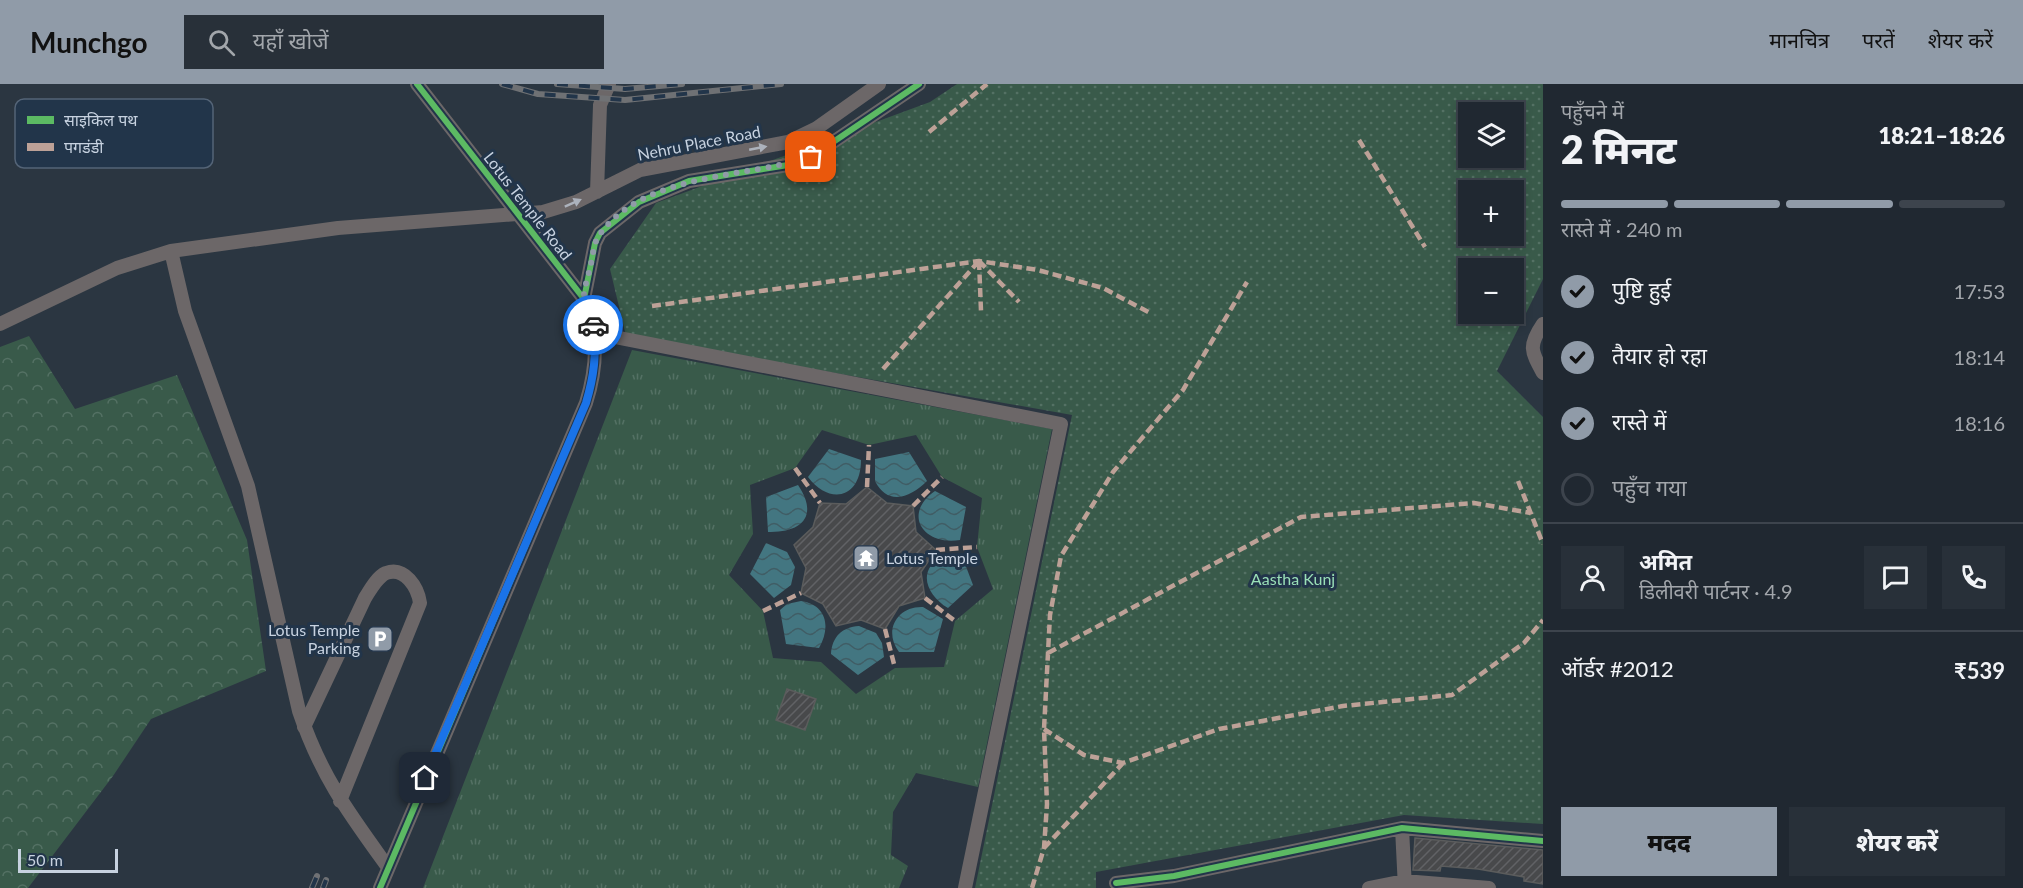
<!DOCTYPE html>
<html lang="hi">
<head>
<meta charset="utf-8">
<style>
  :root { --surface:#202831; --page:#283039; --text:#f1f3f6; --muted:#a2a6ab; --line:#3d444d; --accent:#909ba8 }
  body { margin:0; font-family:Lato,"Noto Sans Devanagari",sans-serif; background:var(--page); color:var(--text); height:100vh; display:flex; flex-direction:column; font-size:22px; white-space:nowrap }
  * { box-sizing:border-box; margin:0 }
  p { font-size:20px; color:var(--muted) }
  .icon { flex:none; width:33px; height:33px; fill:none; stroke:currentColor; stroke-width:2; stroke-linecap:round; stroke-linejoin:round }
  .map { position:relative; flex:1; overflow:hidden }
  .drawer { display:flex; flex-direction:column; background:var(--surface); width:480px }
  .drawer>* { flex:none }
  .tools { position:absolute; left:1458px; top:18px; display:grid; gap:12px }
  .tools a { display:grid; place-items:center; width:66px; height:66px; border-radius:0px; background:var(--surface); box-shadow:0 3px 9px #0003,0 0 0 2px var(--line); font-size:30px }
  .scale { position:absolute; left:18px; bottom:15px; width:100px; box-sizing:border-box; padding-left:6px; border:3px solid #c7d2e0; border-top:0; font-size:16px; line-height:21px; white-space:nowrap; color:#c7d2e0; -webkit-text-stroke:4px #22354a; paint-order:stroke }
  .pin { position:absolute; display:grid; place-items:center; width:51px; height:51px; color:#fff; margin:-26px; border-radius:12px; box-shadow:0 3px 9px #0006 }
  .courier { position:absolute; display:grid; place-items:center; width:60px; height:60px; margin:-30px; border:4px solid #1a73e8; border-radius:50%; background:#fff; color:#222; box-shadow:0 2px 8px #0007 }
  .head em { font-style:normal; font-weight:800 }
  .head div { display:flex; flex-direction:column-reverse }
  .head { display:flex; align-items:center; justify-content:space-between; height:102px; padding:0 18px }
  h1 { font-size:39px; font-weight:800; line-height:45px }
  .bar { display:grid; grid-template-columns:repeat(4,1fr); gap:9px 6px; align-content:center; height:72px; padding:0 18px }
  .bar i { height:8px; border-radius:4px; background:var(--line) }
  .bar .selected { background:var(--accent) }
  .bar p { grid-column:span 4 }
  .line { display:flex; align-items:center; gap:15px; padding:0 18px; border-top:2px solid var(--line) }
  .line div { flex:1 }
  .round { display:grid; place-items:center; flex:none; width:63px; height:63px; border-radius:0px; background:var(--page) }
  ol { padding:0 18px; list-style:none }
  li { display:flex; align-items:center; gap:18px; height:66px }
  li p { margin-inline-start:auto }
  li .icon { padding:6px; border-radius:50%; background:var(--accent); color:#111; stroke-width:4 }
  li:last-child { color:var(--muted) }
  li i { width:33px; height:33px; border:3px solid var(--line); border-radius:50% }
  .action { display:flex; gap:12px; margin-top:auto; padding:12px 18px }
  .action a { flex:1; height:69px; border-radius:0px; background:var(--accent); color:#111; font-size:24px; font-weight:800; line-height:69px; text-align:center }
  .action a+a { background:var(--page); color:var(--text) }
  header { display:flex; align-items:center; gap:36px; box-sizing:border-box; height:84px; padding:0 30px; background:var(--accent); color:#111 }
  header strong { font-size:28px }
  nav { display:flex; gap:33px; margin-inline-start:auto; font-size:21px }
  .search { width:420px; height:54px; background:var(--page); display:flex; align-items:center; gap:15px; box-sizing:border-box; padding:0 21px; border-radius:0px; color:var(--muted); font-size:22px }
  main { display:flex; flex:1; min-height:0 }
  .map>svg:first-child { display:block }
</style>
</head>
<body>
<header>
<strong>Munchgo</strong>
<div class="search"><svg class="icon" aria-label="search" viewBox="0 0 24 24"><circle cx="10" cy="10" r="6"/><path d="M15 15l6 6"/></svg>यहाँ खोजें</div>
<nav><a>मानचित्र</a><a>परतें</a><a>शेयर करें</a></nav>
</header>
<main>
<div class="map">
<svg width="1543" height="804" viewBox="0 0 1543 804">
  <defs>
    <pattern id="grass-tufts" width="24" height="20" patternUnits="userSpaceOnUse" patternTransform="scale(1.5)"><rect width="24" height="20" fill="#395a4a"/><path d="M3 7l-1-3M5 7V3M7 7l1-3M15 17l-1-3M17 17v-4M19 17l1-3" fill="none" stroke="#547164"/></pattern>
    <pattern id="forest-crowns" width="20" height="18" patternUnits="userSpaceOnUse" patternTransform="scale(1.5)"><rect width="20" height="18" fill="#395a4a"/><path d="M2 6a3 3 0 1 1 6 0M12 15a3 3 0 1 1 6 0" fill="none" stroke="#547164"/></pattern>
    <pattern id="park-dots" width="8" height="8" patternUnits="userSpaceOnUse" patternTransform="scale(1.5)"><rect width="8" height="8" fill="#395a4a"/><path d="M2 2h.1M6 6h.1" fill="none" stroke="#547164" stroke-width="1.8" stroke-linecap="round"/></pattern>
    <pattern id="water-waves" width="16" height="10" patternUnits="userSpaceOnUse" patternTransform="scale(1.5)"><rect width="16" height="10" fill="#437681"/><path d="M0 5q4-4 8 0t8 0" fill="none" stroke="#405d65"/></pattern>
    <pattern id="building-hatch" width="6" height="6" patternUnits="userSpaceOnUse" patternTransform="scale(1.5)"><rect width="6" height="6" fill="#48494b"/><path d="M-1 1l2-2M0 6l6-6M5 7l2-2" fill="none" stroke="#616265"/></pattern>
  </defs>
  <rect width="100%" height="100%" fill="#2b3641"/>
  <!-- grass -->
  <path fill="url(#grass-tufts)" fill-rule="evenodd" d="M632,266L1052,345L978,703L916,689L893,728L891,771L908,782L899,804H423ZM822,346L869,361L916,351L942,393L982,414L977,463L993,505L955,537L944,583L895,584L856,610L821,578L773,574L763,527L729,491L753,450L750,401L795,384Z"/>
  <!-- forest -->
  <path fill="url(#forest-crowns)" d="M29,252L75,325L177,291L247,456L266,587L151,635L113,692L28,804H0V263Z"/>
  <!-- park -->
  <path fill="url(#park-dots)" fill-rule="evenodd" d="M957,0H1543V195L1497,287L1543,333V740L1404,731L1096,788V804H975L1072,331L626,252L610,185L656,119L930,18ZM1468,28H1514V74H1468ZM1468,106H1514V152H1468ZM1468,184H1514V230H1468Z"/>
  <!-- water -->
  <path fill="url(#water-waves)" d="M829,365L861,376C861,414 830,422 808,393Z
    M909,368L927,397C911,413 888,423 875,397V375Z
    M798,401C819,432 802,449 768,448L766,413Z
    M935,407L966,423L960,456C923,462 902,430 935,407Z
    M766,459L787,468L795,483L791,501L774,514L750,490Z
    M946,471L962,472L973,501L948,524C926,511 915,484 946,471Z
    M801,517C827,521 831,543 819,564L786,560L780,526L787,520Z
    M923,523L943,535L934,568H899C883,547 897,522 923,523Z
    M859,542L876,549L882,559L884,573L858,591L831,570C832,553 842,543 859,542Z"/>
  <!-- building -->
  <path fill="url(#building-hatch)" stroke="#5b5c5c" stroke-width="1.5" d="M867,403L887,419L913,422L916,448L936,466L921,488L925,514L899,522L885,545L861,536L836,542L823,520L801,509L806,484L794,461L813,443L820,419L846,420Z
    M787,605L816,615L805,646L776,636Z
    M1415,754L1543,766V800L1524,797V793L1478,785L1441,782L1440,787L1413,786Z"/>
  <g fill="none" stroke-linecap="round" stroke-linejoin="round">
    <!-- minor -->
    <path stroke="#6c6768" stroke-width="14" d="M597,108L600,21L609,0
      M171,167L185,227L248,402L299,627C321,692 348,728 387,782
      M584,215L595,159L600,149L639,118L689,97L788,81L811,73L919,0
      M0,240L117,184L171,167L338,144L543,128L576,118L640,86L788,58L817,44L879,0
      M1543,240C1528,262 1531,267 1543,289
      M594,249L1061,340L965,804
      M304,643L365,514C370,506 377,493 386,489C405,482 418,504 420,519L340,717
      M1402,744L1405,804
      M1116,799L1174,792L1402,744L1543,757
      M380,804L586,319C597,284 600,249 584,215L417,0
      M1369,804L1404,797L1489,804"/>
    <!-- rail casing -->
    <g stroke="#6f7174" stroke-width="6">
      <path id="rail" d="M502,0L538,10L625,16L781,0
        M557,0L625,5L682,0
        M312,804L317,792
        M323,804L326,796"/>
    </g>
    <!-- rail -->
    <use href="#rail" stroke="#22354a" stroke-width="4" stroke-dasharray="11" stroke-linecap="butt"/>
    <!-- quiet -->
    <path stroke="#bda197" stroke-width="4.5" stroke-dasharray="9 4.5" stroke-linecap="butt" d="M929,48L987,0
      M1359,56L1425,163
      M979,177L1019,218
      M979,177L981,227
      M652,222L979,177L1038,186L1103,204L1150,229
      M883,285L979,177
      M795,384L820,419
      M1518,397L1543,460
      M867,403L869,361
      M913,422L942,393
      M936,466L977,463
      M925,514L955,537
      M763,527L801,509
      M885,545L895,584
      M1048,569L1301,433L1474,419L1531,429
      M1044,645L1084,671L1123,679L1219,645L1343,622L1452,611L1524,559L1543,536
      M1044,764L1123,679
      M1032,804L1044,764L1047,720L1044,645L1050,531L1061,472L1113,388L1183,306L1247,198"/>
    <!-- cycleway casing -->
    <g stroke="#22354a" stroke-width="10">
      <path id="cycleway" d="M584,215L595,159L600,149L639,118L689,97L788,81L811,73L919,0
        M1116,799L1174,792L1402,744L1543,757
        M380,804L586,319C597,284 600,249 584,215L417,0"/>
    </g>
    <!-- cycleway -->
    <use href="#cycleway" stroke="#5cba63" stroke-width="6"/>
  </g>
  <!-- one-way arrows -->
  <defs><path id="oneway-solid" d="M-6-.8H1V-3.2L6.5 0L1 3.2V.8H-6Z" transform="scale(1.5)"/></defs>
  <g fill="#acb2bc">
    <use href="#oneway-solid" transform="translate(758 64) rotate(-11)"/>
    <use href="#oneway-solid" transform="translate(573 119) rotate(-24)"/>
  </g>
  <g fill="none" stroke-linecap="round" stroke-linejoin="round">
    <!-- done -->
    <path stroke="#909ba8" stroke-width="6" stroke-dasharray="0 10.8" d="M593,241C591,232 585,224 584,216C583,207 588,193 590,184C593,173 593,159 600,150C644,89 746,94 811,73"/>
    <!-- route -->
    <path stroke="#1a73e8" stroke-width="8" d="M425,694L586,319C594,292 597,270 593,241"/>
  </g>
  <!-- icons -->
  <defs>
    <g id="temple-square" transform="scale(1.35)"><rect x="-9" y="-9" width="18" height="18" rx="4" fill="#909ba8" stroke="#22354a"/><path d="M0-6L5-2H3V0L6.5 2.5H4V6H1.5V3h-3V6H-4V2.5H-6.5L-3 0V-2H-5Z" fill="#fff"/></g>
    <g id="parking-square" transform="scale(1.35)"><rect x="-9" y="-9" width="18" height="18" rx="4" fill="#909ba8" stroke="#22354a"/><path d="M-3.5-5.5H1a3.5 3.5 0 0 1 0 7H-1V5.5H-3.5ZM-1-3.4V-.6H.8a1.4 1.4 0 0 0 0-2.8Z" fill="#fff"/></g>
  </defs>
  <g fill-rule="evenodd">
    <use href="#temple-square" x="866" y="474"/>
    <use href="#parking-square" x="380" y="555"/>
  </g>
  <g text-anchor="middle" stroke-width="6" stroke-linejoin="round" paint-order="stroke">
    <!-- street labels -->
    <g font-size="16" fill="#c7d2e0" stroke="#22354a">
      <text transform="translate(699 59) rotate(-11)" y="6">Nehru Place Road</text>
      <text transform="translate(528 122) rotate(52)" y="6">Lotus Temple Road</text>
    </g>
    <!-- poi labels -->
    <g font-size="16" fill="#c7d2e0" stroke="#22354a" text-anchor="start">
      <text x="886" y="480">Lotus Temple</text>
      <text x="360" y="552" text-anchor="end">Lotus Temple<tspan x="360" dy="18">Parking</tspan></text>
    </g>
    <!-- park labels -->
    <g font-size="16" fill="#9adfb7" stroke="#22354a">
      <text x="1293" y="501">Aastha Kunj</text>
    </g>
  </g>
  <!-- legend -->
  <rect x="15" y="15" width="198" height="69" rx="9" fill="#22354a" stroke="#546477" stroke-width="1.5"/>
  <rect x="27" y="32" width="27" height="8" fill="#5cba63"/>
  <rect x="27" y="59" width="27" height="8" fill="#bda197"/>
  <g font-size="16" fill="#c7d2e0">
    <text x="64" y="42">साइकिल पथ</text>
    <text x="64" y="69">पगडंडी</text>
  </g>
</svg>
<div class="tools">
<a><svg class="icon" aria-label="layers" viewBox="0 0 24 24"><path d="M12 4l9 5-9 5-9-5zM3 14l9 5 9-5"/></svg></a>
<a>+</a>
<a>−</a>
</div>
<div class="scale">50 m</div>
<div class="pin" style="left:811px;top:73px;background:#ea580c"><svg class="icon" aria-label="bag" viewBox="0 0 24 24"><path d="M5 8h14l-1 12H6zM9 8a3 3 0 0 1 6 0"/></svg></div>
<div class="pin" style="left:425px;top:694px;background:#1f2937"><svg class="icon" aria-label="home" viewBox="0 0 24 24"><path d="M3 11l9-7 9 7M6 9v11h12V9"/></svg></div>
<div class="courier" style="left:593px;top:241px"><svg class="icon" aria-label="car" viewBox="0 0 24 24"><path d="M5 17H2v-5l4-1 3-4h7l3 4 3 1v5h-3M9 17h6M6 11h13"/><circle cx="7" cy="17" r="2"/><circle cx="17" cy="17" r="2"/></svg></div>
</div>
<section class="drawer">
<div class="head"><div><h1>2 मिनट</h1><p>पहुँचने में</p></div><em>18:21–18:26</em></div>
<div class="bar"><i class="selected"></i><i class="selected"></i><i class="selected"></i><i></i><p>रास्ते में · 240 m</p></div>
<ol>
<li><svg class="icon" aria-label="check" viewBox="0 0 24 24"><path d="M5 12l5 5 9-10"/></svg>पुष्टि हुई<p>17:53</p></li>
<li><svg class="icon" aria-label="check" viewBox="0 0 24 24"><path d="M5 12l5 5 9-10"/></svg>तैयार हो रहा<p>18:14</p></li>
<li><svg class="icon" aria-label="check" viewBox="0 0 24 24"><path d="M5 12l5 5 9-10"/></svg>रास्ते में<p>18:16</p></li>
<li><i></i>पहुँच गया</li>
</ol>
<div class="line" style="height:108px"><a class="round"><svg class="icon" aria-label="person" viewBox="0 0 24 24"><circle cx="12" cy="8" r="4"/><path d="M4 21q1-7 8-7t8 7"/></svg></a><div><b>अमित</b><p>डिलीवरी पार्टनर · 4.9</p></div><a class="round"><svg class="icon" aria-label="chat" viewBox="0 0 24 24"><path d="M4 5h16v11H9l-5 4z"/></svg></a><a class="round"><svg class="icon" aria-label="phone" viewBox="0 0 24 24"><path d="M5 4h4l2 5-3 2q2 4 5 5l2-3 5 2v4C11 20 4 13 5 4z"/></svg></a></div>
<div class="line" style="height:78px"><div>ऑर्डर #2012</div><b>₹539</b></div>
<div class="action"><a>मदद</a><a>शेयर करें</a></div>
</section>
</main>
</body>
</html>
